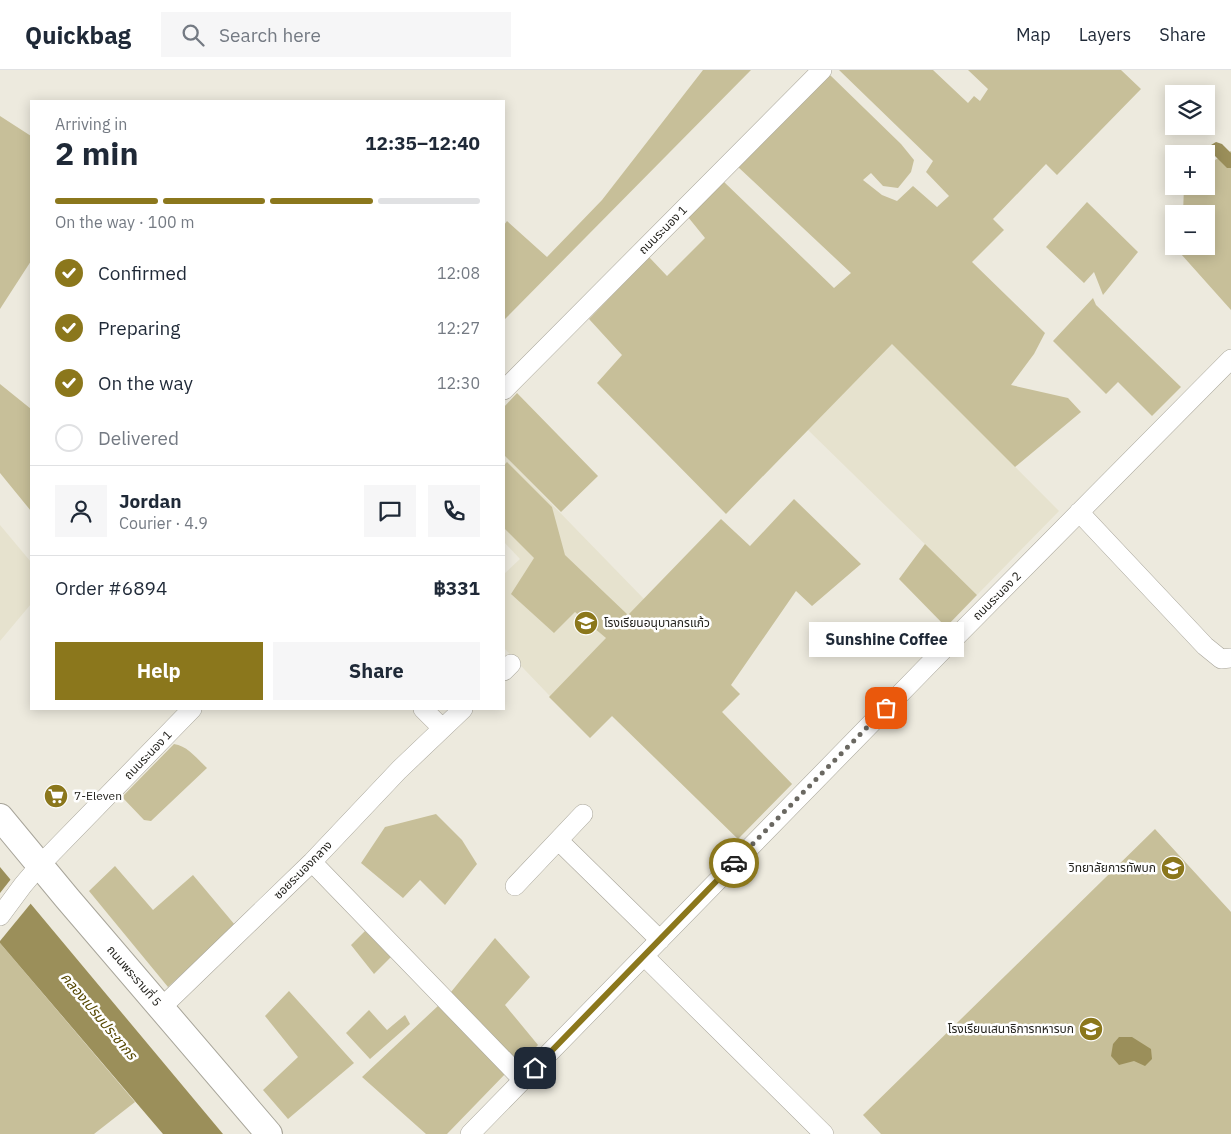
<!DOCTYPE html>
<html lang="en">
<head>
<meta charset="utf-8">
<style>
  :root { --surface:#fff; --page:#f6f6f7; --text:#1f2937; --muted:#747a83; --line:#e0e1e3; --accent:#8b771c }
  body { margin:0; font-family:"IBM Plex Sans","Noto Sans Thai",sans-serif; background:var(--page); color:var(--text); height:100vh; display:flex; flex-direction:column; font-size:19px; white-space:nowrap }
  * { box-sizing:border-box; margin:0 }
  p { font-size:16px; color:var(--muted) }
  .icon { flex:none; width:28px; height:28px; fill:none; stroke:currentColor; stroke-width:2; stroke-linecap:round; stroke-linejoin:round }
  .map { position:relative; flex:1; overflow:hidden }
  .sheet { position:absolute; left:30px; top:30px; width:475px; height:610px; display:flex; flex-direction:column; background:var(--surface); border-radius:0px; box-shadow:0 2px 12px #0003 }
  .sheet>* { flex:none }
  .fabs { position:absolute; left:1165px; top:15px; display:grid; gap:10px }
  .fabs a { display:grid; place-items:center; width:50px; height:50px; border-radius:0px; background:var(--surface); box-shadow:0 2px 12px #0003; font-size:25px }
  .pin { position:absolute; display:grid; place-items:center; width:42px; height:42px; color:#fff; margin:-21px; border-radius:10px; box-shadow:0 2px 8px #0006 }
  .courier { position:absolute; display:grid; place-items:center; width:50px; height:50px; margin:-25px; border:4px solid #8b771c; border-radius:50%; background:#fff; color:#222; box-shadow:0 1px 6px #0007 }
  .bubble { position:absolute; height:35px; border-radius:0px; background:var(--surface); box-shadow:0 2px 12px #0003; font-size:16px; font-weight:700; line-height:35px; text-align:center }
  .head em { font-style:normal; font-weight:700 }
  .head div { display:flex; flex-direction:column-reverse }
  .head { display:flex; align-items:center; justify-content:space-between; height:85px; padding:0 25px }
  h1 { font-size:32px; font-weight:700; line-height:38px }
  .bar { display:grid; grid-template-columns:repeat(4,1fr); gap:8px 5px; align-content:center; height:60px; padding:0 25px }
  .bar i { height:6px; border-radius:4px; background:var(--line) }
  .bar .current { background:var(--accent) }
  .bar p { grid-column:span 4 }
  .line { display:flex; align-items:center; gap:12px; padding:0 25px; border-top:1px solid var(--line) }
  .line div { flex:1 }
  .round { display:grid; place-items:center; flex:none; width:52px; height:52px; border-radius:0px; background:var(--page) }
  ol { padding:0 25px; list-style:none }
  li { display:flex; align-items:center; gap:15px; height:55px }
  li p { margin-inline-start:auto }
  li .icon { padding:5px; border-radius:50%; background:var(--accent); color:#fff; stroke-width:4 }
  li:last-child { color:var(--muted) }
  li i { width:28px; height:28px; border:2px solid var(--line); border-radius:50% }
  .primary-button { display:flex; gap:10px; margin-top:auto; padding:10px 25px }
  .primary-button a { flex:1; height:58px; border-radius:0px; background:var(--accent); color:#fff; font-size:20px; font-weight:700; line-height:58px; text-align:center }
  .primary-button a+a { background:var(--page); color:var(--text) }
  header { display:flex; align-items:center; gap:30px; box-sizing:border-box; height:70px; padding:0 25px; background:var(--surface); border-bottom:1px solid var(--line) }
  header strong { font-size:24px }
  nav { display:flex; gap:28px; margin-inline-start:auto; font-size:18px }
  .search { width:350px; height:45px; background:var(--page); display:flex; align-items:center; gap:12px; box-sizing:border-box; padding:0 18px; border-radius:0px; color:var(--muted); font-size:19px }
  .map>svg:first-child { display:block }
</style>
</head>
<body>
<header>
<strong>Quickbag</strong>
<div class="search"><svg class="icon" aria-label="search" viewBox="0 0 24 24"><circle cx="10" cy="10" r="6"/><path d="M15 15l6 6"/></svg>Search here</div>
<nav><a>Map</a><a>Layers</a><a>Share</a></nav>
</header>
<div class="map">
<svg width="1231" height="1064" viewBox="0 0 1231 1064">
  <rect width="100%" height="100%" fill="#edeade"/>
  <!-- built -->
  <path fill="#e6e2ce" d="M892,273L1059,441L977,525L808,360Z
    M504,385L644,529L740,624L722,642L792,714L738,769L612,646L590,668L504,578V504L520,489L504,472Z
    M0,455L31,492V534L0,571Z"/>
  <!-- green -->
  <path fill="#c7bf99" d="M703,0H751L504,250V155L507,151L547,187L602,130Z
    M839,0H933L968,33L974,26L980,31L988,19L968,0H1121L1141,19L1057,105L1046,94L993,149L1004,160L972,192L1045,263L1034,284L1011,315L1068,328L1081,342L1015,397L892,274L726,444L597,313L622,285L589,249L649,187L667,206L705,168L688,147L723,111L834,218L851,203L737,96L830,5L901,74L914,90L911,102L898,118L883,116L871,103L863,110L882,125L897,131L913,116L937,137L949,126L926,102L933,91Z
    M0,46L31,66V191L0,239Z
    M1231,81V240L1181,184L1182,176H1206V144H1183L1184,116H1206V95Z
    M1087,132L1138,182L1103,225L1094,202L1084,213L1046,177Z
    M1093,228L1096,235L1181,317L1152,346L1118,312L1106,324L1053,271Z
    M0,314L31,339V441L0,403Z
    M517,323L598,406L561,442L504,385V337Z
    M507,392L552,437L565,485L628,545L721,449L750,476L794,429L861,494L812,536L796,521L731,615L740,624L722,642L792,714L738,769L612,646L590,668L549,627L606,568L575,542L554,563L511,524L534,488L504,458V395Z
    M925,474L977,525L946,557L899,509Z
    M174,674C188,676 197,689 207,698L151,751L144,750L122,727Z
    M436,744L462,770L477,794L445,835L420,810L403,828L361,793L385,757Z
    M1155,759L1231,842V1064H881L863,1045Z
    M115,796L153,840L193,805L235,855L168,917L89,821Z
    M365,861L391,887L374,904L351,875Z
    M495,868L530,907L505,935L538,975L519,995L451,922Z
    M0,873L135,1032L94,1064H0Z
    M289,921L354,993L288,1049L263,1020L298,987L265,946Z
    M439,935L508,1001L447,1064H426L362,1007Z
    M369,940L387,960L405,945L410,954L370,989L346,963Z"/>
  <!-- water -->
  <path fill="#9b8f5a" d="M1216,72L1222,74L1231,83V98H1227L1210,81L1211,75Z
    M0,797L223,1064H163L0,873Z
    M1119,967H1132L1151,979L1152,989L1145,996L1134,991L1119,995L1111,986L1113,974Z"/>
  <!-- pier -->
  <path fill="#edeade" d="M11,809L32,832L0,871V823Z"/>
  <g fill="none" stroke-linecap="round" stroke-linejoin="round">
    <!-- street casing -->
    <g stroke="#a8a59a" stroke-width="20">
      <path id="street" d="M504,320L822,0
        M1079,442L1205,576L1221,589L1231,588
        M504,601L511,594
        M423,639L442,658
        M559,771L660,870
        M312,792L523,1010
        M515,816L583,744
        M0,846L23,815L40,795L192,639
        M644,886L824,1064
        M161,938L312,792L399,700L463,639
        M470,1064L941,582L1231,289"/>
    </g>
    <!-- secondary casing -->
    <g stroke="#a8a59a" stroke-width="28">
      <path id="secondary" d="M0,747L67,828L269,1064"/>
    </g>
    <!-- street -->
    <use href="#street" stroke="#fff" stroke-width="19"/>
    <!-- secondary -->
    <use href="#secondary" stroke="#fff" stroke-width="26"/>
  </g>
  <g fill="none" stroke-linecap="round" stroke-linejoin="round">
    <!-- done -->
    <path stroke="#6a6861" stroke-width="5" stroke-dasharray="0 9" d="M734,793L886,638"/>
    <!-- route -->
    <path stroke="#8b771c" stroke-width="6" d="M535,998L734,793"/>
  </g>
  <!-- icons -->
  <defs>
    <g id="school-disc" transform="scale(1.25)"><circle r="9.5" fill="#8b771c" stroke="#fff"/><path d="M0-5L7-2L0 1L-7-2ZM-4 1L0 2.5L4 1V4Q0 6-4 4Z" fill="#fff"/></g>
    <g id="supermarket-disc" transform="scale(1.25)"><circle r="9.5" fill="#8b771c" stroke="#fff"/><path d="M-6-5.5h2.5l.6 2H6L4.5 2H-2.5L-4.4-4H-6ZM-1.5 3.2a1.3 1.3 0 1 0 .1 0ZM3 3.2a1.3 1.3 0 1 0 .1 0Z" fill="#fff"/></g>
    <g id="university-disc" transform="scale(1.25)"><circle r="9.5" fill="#8b771c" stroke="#fff"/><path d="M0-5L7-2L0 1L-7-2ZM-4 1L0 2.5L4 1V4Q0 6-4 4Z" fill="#fff"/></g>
  </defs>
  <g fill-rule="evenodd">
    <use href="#school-disc" x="586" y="553"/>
    <use href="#supermarket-disc" x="56" y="726"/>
    <use href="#university-disc" x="1173" y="798"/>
    <use href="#university-disc" x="1091" y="959"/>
  </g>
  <g text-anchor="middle" stroke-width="5" stroke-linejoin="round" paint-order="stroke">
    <!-- street labels -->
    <g font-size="12" fill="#23221d" stroke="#fff">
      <text transform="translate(663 160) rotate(-45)" y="4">ถนนระนอง 1</text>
      <text transform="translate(997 526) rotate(-45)" y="4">ถนนระนอง 2</text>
      <text transform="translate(148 685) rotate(-46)" y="4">ถนนระนอง 1</text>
      <text transform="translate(303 800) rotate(-45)" y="4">ซอยระนองกลาง</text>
      <text transform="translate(134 906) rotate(49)" y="4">ถนนพระรามที่ 5</text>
    </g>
    <!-- poi labels -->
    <g font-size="12" fill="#23221d" stroke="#fff" text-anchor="start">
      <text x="604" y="557">โรงเรียนอนุบาลกรแก้ว</text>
      <text x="74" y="730">7-Eleven</text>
      <text x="1156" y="802" text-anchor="end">วิทยาลัยการทัพบก</text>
      <text x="1074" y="963" text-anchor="end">โรงเรียนเสนาธิการทหารบก</text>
    </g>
    <!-- water labels -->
    <g font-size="14" font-style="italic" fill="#554700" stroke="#fff">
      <text transform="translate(99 946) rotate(50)" y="5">คลองเปรมประชากร</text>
    </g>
  </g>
</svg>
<div class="fabs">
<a><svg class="icon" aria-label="layers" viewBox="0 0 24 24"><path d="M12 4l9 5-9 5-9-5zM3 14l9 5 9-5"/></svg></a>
<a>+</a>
<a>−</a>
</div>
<div class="pin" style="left:886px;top:638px;background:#ea580c"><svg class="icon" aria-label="bag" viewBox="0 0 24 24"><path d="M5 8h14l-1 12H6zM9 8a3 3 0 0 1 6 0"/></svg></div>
<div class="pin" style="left:535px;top:998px;background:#1f2937"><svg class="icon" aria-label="home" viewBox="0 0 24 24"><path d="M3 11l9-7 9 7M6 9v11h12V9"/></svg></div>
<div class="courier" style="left:734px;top:793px"><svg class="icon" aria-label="car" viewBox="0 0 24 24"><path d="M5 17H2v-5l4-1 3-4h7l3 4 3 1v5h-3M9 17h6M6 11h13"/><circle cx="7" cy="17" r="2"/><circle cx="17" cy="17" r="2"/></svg></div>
<div class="bubble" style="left:809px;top:552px;width:155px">Sunshine Coffee</div>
<section class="sheet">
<div class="head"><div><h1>2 min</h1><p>Arriving in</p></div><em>12:35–12:40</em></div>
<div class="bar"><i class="current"></i><i class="current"></i><i class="current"></i><i></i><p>On the way · 100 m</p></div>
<ol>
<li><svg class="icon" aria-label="check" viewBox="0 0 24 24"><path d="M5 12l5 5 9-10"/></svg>Confirmed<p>12:08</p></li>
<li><svg class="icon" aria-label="check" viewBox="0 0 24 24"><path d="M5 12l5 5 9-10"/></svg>Preparing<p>12:27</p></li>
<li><svg class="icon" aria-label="check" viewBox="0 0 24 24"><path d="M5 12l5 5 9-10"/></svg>On the way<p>12:30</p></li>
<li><i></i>Delivered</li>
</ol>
<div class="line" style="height:90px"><a class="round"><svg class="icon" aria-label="person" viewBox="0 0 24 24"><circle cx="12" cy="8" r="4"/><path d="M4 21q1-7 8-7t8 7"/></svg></a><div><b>Jordan</b><p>Courier · 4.9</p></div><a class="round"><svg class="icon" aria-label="chat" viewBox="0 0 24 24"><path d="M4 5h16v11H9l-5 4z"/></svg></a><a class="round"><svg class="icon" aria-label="phone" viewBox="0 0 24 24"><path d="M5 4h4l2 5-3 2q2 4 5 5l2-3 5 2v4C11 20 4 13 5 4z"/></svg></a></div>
<div class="line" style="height:65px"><div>Order #6894</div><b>฿331</b></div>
<div class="primary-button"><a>Help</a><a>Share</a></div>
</section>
</div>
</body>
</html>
